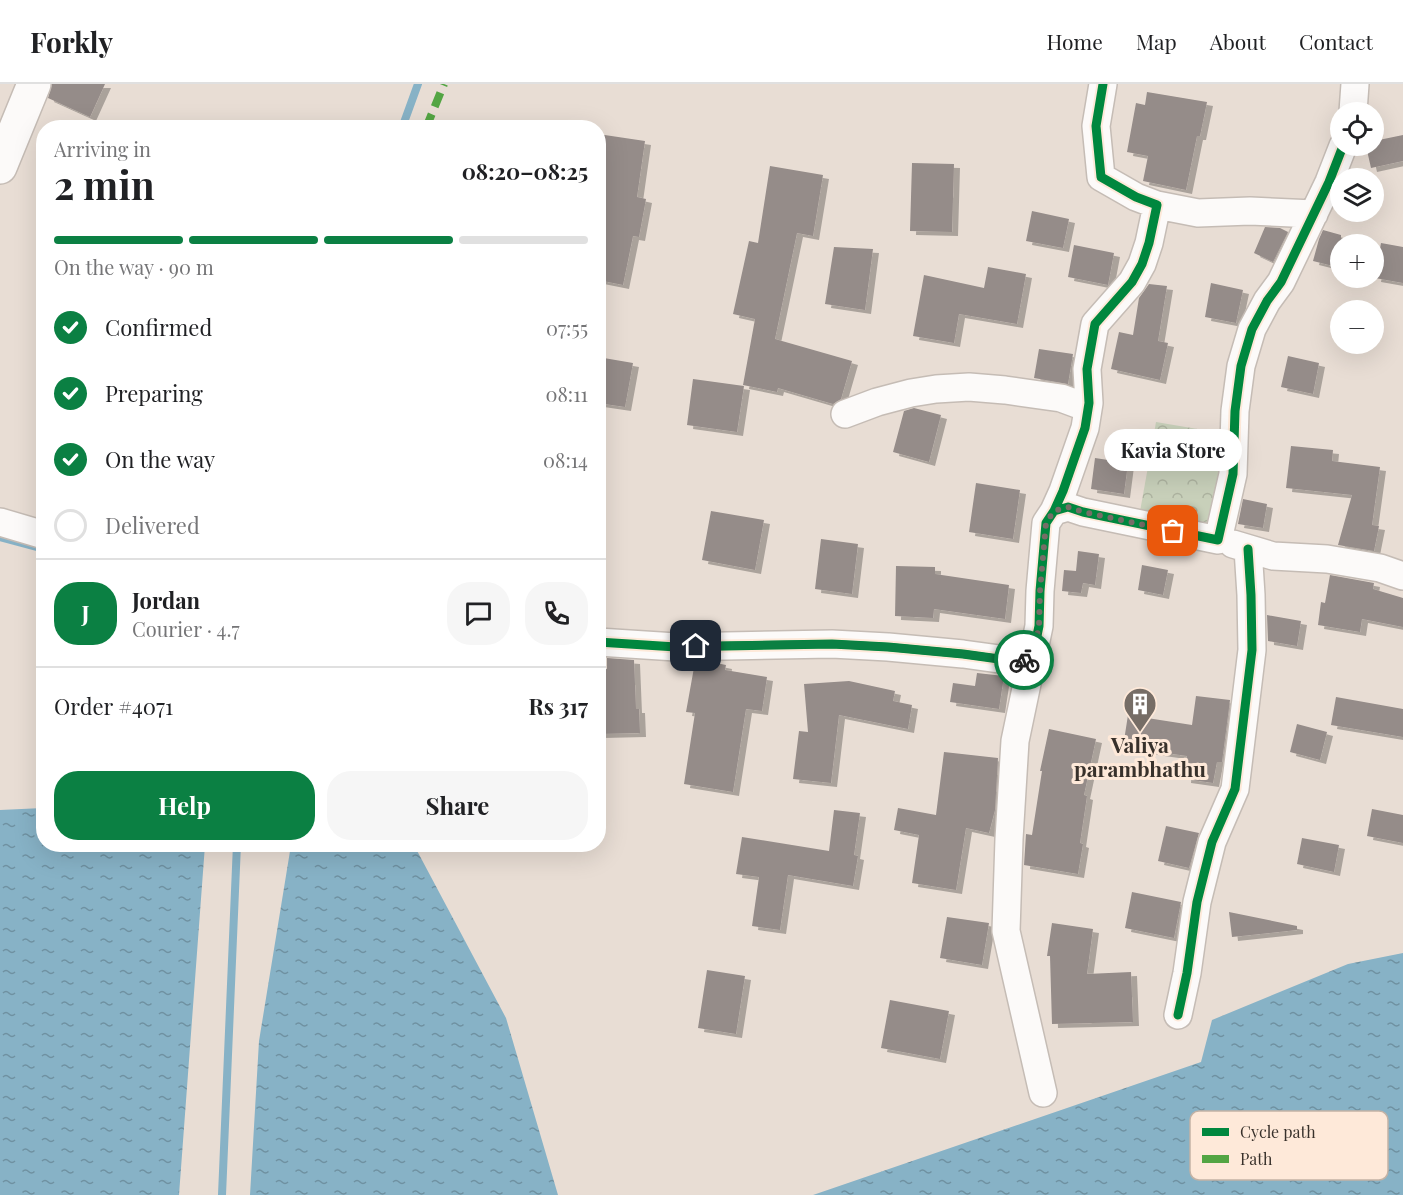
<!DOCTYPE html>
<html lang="en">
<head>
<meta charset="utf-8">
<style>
  :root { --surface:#fff; --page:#f6f6f6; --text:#202124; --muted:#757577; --line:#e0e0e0; --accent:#0b8043 }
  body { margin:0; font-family:"Playfair Display",serif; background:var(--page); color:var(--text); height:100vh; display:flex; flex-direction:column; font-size:22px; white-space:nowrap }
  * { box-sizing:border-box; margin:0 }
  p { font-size:20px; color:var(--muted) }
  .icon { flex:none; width:33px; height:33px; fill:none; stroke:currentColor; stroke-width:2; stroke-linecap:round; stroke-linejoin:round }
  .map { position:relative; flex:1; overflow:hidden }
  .details { position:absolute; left:36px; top:36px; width:570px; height:732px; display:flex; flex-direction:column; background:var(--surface); border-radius:24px; box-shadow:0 6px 24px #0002 }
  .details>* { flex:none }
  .controls { position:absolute; left:1330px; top:18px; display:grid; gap:12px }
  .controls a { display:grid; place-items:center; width:54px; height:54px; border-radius:50%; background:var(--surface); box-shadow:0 6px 24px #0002; font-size:30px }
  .pin { position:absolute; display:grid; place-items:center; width:51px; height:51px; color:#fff; margin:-26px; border-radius:12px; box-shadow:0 3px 9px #0006 }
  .courier { position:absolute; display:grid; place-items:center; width:60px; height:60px; margin:-30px; border:4px solid #0b8043; border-radius:50%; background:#fff; color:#222; box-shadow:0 2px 8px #0007 }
  .bubble { position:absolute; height:42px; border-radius:21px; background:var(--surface); box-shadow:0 6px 24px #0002; font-size:20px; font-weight:700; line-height:42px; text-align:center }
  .overview em { font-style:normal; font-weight:700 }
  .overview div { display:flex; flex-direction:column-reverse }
  .overview { display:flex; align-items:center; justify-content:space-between; height:102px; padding:0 18px }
  h1 { font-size:39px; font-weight:700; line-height:45px }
  .bar { display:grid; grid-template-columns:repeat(4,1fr); gap:9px 6px; align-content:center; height:72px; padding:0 18px }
  .bar i { height:8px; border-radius:4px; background:var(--line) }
  .bar .selected { background:var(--accent) }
  .bar p { grid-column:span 4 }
  .line { display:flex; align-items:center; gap:15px; padding:0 18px; border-top:2px solid var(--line) }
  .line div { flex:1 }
  .round { display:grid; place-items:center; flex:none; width:63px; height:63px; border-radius:24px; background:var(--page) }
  ol { padding:0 18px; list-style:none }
  li { display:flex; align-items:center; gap:18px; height:66px }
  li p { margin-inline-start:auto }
  li .icon { padding:6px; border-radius:50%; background:var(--accent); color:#fff; stroke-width:4 }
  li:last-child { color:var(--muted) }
  li i { width:33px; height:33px; border:3px solid var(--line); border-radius:50% }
  .button { display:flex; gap:12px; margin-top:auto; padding:12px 18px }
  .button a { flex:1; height:69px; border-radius:24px; background:var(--accent); color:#fff; font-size:24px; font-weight:700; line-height:69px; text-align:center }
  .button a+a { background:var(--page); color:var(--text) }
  header { display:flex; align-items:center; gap:36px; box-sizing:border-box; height:84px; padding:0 30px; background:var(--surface); border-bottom:2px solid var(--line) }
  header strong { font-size:28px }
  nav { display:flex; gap:33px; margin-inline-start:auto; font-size:21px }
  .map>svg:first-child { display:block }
</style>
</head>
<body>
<header>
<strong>Forkly</strong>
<nav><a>Home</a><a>Map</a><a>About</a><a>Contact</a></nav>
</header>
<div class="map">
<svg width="1403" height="1111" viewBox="0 0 1403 1111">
  <defs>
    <pattern id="park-crowns" width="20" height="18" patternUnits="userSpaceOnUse" patternTransform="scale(1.5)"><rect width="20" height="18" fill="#c8d0ba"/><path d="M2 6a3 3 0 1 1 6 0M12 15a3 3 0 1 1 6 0" fill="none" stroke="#adb3a0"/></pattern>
    <pattern id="water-ripples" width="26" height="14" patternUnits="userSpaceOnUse" patternTransform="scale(1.5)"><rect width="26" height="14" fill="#87b2c6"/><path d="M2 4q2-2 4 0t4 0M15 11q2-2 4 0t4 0" fill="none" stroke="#6f91a1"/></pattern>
    <filter id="shadow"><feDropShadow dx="6" dy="4" stdDeviation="0" flood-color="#0004"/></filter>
  </defs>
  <rect width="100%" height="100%" fill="#e8ddd4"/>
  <!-- park -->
  <path fill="url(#park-crowns)" d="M1156,338L1227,350L1210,445L1139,433Z"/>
  <!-- water -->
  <path fill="url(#water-ripples)" d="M43,724L44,760L205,761L179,1111H0V726Z
    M291,761H414L506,934L558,1111H250L259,957Z
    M1403,869V1111H813L1201,978L1212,936L1348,880Z"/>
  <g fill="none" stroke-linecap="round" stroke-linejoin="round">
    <!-- stream -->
    <path stroke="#87b2c6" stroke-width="8" d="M402,44L418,0
      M0,453L44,465
      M222,1111L237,760"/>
  </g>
  <!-- building -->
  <path fill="#958c89" filter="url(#shadow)" d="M52,0H105L90,33L48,14Z
    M1147,8L1207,18L1200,52H1197L1186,106L1143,97L1148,72L1127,68L1136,19L1145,21Z
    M598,50L645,57L637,113L646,115L639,153L633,152L623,201L598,196V144L606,99L598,98Z
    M1403,51V77L1371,84L1366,62H1374V57Z
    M912,79L954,80L952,148L910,147Z
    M770,82L823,91L813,152L797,149L775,255L852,277L841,315L833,320L778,304L777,308L743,301L755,235L733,230L749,157L758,159Z
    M1032,127L1069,135L1063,164L1026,157Z
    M1265,143L1280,144L1288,148L1273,178L1254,169Z
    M1323,146L1341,151V184L1313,177L1319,155Z
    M1381,159L1403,163V199L1375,194Z
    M1074,161L1114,169L1108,201L1068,193Z
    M834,163L873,165L865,226L825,220Z
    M988,183L1026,190L1017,240L959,230L954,259L913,252L924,191L984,204Z
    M1211,199L1243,206L1236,239L1205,233Z
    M1149,200L1167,202L1158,257L1168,259L1160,296L1111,285L1119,248L1133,251L1139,214Z
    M1039,265L1073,270L1068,300L1034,294Z
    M1288,272L1319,279L1313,310L1281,303Z
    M598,273L633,279L625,323L598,319Z
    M693,295L744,302L737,348L687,341Z
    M914,324L941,331L929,378L893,368L904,327Z
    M1291,362L1333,366L1332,377L1380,383L1372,441L1379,442L1374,467L1338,461L1352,411L1286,404Z
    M1095,374L1128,379L1124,410L1091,405Z
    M976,399L1020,406L1013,455L969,448Z
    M1243,415L1267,420L1263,444L1238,440Z
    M711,427L764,436L755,486L702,476Z
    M821,455L858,460L852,510L815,505Z
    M1078,467L1099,470L1095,501L1083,499L1081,509L1062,507L1064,486L1076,487Z
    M1142,481L1168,486L1163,511L1138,506Z
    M896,482L935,483V490L1009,501L1005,535L934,525L933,534L895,532Z
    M1330,491L1374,499L1373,505L1403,514V543L1362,535L1360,548L1318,541L1321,518L1325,519Z
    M1267,531L1301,537L1297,562L1268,557Z
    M607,574L634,576L636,625H639L640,649L598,650V586L607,585Z
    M695,578H711L726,581L725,586L767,593L762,627L746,625L733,708L684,700L695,629L686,628Z
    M977,589L1004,592L999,625L950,618L953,599L975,602Z
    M849,597L895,607L893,617L912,621L908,645L839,631L831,699L793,695L799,647L808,648L804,600Z
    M1196,612L1230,616L1222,678H1217L1213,699L1185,695L1187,672L1123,663L1128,631L1192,641Z
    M1336,613L1403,625V653L1331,641Z
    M1297,640L1327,648L1320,676L1290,668Z
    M1049,645L1096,655L1084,711L1087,712L1080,759L1083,760L1078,790L1024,781L1026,750L1032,751L1042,687H1040Z
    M944,668L998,674L995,726L989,749L966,744L956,806L912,799L919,751L894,746L898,724L936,731Z
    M1372,725L1403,731V759L1367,752Z
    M834,726L860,729L854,771L858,772L853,802L788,791L780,846L752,842L759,793L736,790L742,753L829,767Z
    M1166,742L1199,749L1189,784L1158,777Z
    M1302,754L1339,761L1334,788L1297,780Z
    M1132,808L1181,818L1174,854L1125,844Z
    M1229,828L1297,842V846L1232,853Z
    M947,833L989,839L982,881L940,874Z
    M1052,839L1093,845L1087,890L1131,888L1133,938L1052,940L1050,872H1047Z
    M707,886L745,892L736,950L698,944Z
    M890,916L949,927L940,975L881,964Z"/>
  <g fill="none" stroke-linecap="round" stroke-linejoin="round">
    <!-- minor casing -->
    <g stroke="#c5bcb5" stroke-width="30">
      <path id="minor" d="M1353,28L1355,0
        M1157,121L1198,129L1250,127L1314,130
        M845,330L877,318L911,309L936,305L969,303L1005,306L1061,314L1088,324
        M1054,427L1063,407L1085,344L1089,319L1087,285L1095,240L1132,198L1142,180L1149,159L1157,121L1136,113L1101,93L1096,42L1103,0
        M0,438L44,451
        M1233,460L1273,472L1327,475L1380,484L1403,492
        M598,558L676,563L832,560L888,563L963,570L1021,578L1033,571L1039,542L1040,507L1046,439L1054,427L1068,423L1083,428L1218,456L1233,390L1235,327L1241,282L1252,245L1267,217L1281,198L1329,98L1343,62
        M1033,571L1015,657L1009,755L1006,847L1043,1009
        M1178,931L1187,889L1197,818L1212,758L1235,705L1252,566L1251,511L1248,465"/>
    </g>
    <!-- major casing -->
    <g stroke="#c5bcb5" stroke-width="36">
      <path id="major" d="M0,83L34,0"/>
    </g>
    <!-- minor -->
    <use href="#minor" stroke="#fcfaf9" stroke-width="27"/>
    <!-- major -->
    <use href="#major" stroke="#fcfaf9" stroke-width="33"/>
    <!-- quiet -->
    <path stroke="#53a543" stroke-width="8" stroke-dasharray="15 8" stroke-linecap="butt" d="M426,44L444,0"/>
    <!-- cycleway casing -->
    <g stroke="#fee9d9" stroke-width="13">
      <path id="cycleway" d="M1054,427L1063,407L1085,344L1089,319L1087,285L1095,240L1132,198L1142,180L1149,159L1157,121L1136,113L1101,93L1096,42L1103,0
        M598,558L676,563L832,560L888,563L963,570L1021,578L1033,571L1039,542L1040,507L1046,439L1054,427L1068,423L1083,428L1218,456L1233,390L1235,327L1241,282L1252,245L1267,217L1281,198L1329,98L1343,62
        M1178,931L1187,889L1197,818L1212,758L1235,705L1252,566L1251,511L1248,465"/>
    </g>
    <!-- cycleway -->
    <use href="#cycleway" stroke="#00873e" stroke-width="9"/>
  </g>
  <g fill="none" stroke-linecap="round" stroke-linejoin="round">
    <!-- done -->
    <path stroke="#766d66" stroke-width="6" stroke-dasharray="0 10.8" d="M1024,576L1033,571L1039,542L1040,507L1046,439L1054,427L1068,423L1083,428L1173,447"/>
    <!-- route -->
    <path stroke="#0b8043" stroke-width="8" d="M696,562L832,560L888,563L963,570L1021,578L1024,576"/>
  </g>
  <!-- icons -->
  <defs>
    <g id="building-pin" transform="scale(1.725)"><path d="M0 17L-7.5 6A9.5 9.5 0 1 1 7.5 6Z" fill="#766d66" stroke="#fee9d9"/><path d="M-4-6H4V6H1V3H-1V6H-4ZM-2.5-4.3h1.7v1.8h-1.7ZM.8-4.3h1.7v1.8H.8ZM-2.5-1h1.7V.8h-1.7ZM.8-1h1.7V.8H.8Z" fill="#fff"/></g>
  </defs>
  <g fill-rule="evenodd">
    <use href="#building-pin" x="1140" y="620"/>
  </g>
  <g text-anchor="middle" stroke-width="6" stroke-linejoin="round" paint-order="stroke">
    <!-- poi labels -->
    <g font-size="21" font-weight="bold" fill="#38312b" stroke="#fee9d9">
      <text x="1140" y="669">Valiya<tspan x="1140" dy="24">parambhathu</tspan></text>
    </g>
  </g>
  <!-- legend -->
  <rect x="1190" y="1027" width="198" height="69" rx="9" fill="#fee9d9" stroke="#c3b2a5" stroke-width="1.5"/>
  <rect x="1202" y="1044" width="27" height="8" fill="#00873e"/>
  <rect x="1202" y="1071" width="27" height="8" fill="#53a543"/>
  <g font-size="16" fill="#38312b">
    <text x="1240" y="1054">Cycle path</text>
    <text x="1240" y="1081">Path</text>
  </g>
</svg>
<div class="controls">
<a><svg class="icon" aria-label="locate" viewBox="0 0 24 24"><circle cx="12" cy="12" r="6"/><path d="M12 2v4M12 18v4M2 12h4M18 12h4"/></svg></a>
<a><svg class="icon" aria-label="layers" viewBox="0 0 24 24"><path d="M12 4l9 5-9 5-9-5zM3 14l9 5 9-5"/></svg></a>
<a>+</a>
<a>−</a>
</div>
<div class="pin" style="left:1173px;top:447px;background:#ea580c"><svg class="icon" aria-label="bag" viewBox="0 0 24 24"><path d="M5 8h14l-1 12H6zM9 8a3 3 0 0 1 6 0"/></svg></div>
<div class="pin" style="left:696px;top:562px;background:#1f2937"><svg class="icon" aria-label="home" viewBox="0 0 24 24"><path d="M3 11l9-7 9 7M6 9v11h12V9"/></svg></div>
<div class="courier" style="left:1024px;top:576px"><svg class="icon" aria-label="bike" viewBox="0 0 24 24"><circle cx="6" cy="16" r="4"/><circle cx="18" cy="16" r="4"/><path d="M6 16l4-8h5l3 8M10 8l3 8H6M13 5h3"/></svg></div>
<div class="bubble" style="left:1104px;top:345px;width:138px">Kavia Store</div>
<section class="details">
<div class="overview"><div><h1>2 min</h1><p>Arriving in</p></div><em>08:20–08:25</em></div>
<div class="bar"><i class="selected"></i><i class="selected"></i><i class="selected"></i><i></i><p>On the way · 90 m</p></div>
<ol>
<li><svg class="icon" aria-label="check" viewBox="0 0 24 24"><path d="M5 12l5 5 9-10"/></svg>Confirmed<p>07:55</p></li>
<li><svg class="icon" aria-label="check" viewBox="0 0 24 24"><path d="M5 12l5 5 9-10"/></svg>Preparing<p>08:11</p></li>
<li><svg class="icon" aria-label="check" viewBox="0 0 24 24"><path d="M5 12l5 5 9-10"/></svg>On the way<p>08:14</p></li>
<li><i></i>Delivered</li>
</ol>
<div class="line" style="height:108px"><b class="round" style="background:var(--accent);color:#fff">J</b><div><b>Jordan</b><p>Courier · 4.7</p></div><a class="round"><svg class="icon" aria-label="chat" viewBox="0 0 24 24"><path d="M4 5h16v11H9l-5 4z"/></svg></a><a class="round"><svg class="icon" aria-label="phone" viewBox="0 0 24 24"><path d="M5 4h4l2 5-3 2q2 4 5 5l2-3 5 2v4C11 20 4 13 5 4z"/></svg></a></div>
<div class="line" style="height:78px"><div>Order #4071</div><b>Rs 317</b></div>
<div class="button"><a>Help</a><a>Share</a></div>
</section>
</div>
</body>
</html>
